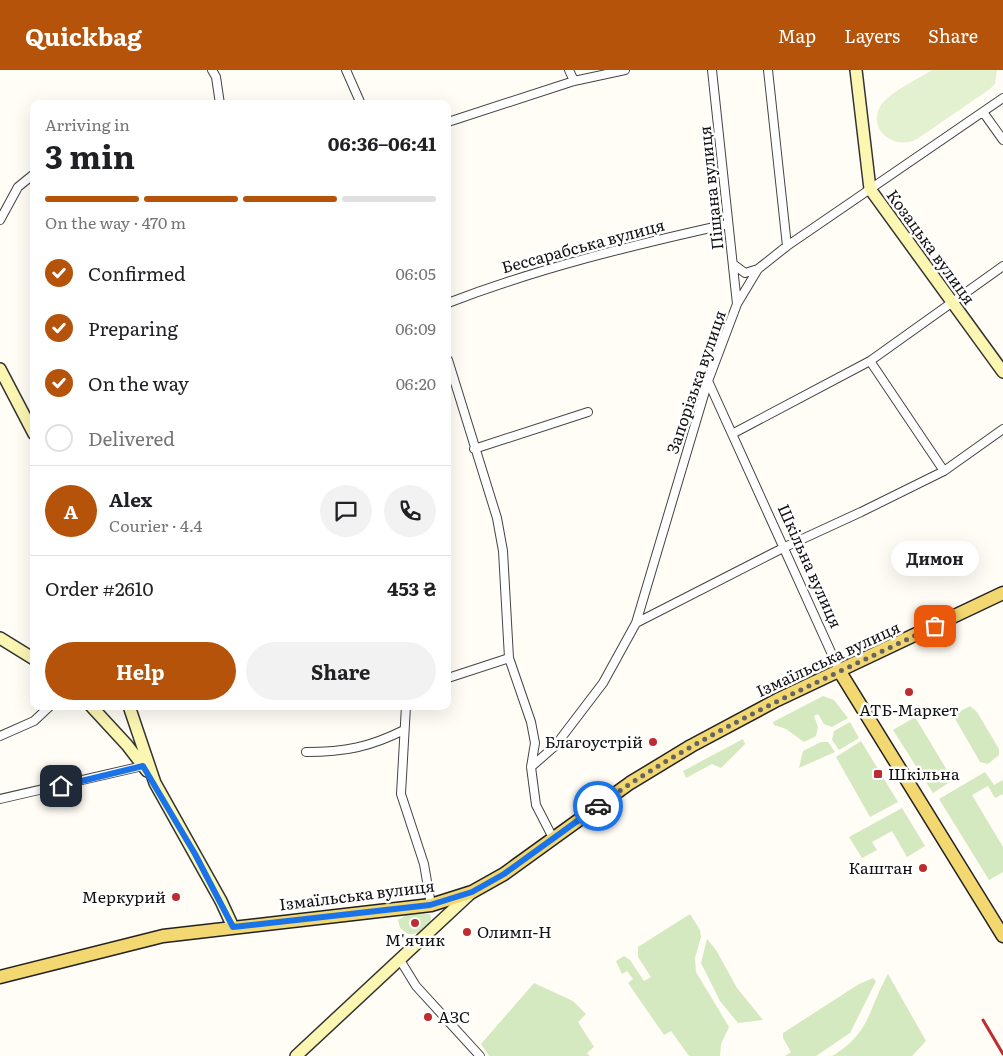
<!DOCTYPE html>
<html lang="en">
<head>
<meta charset="utf-8">
<style>
  :root { --surface:#fff; --page:#f2f2f2; --text:#202124; --muted:#757577; --line:#e0e0e0; --accent:#b45309 }
  body { margin:0; font-family:Literata,serif; background:var(--page); color:var(--text); height:100vh; display:flex; flex-direction:column; font-size:19px; white-space:nowrap }
  * { box-sizing:border-box; margin:0 }
  p { font-size:16px; color:var(--muted) }
  .icon { flex:none; width:28px; height:28px; fill:none; stroke:currentColor; stroke-width:2; stroke-linecap:round; stroke-linejoin:round }
  .map { position:relative; flex:1; overflow:hidden }
  .details { position:absolute; left:30px; top:30px; width:421px; height:610px; display:flex; flex-direction:column; background:var(--surface); border-radius:10px; box-shadow:0 5px 20px #0002 }
  .details>* { flex:none }
  .pin { position:absolute; display:grid; place-items:center; width:42px; height:42px; color:#fff; margin:-21px; border-radius:10px; box-shadow:0 2px 8px #0006 }
  .courier { position:absolute; display:grid; place-items:center; width:50px; height:50px; margin:-25px; border:4px solid #1a73e8; border-radius:50%; background:#fff; color:#222; box-shadow:0 1px 6px #0007 }
  .bubble { position:absolute; height:35px; border-radius:18px; background:var(--surface); box-shadow:0 5px 20px #0002; font-size:16px; font-weight:700; line-height:35px; text-align:center }
  .head em { font-style:normal; font-weight:700 }
  .head div { display:flex; flex-direction:column-reverse }
  .head { display:flex; align-items:center; justify-content:space-between; height:85px; padding:0 15px }
  h1 { font-size:32px; font-weight:700; line-height:38px }
  .bar { display:grid; grid-template-columns:repeat(4,1fr); gap:8px 5px; align-content:center; height:60px; padding:0 15px }
  .bar i { height:6px; border-radius:4px; background:var(--line) }
  .bar .active { background:var(--accent) }
  .bar p { grid-column:span 4 }
  .line { display:flex; align-items:center; gap:12px; padding:0 15px; border-top:1px solid var(--line) }
  .line div { flex:1 }
  .round { display:grid; place-items:center; flex:none; width:52px; height:52px; border-radius:26px; background:var(--page) }
  ol { padding:0 15px; list-style:none }
  li { display:flex; align-items:center; gap:15px; height:55px }
  li p { margin-inline-start:auto }
  li .icon { padding:5px; border-radius:50%; background:var(--accent); color:#fff; stroke-width:4 }
  li:last-child { color:var(--muted) }
  li i { width:28px; height:28px; border:2px solid var(--line); border-radius:50% }
  .primary-button { display:flex; gap:10px; margin-top:auto; padding:10px 15px }
  .primary-button a { flex:1; height:58px; border-radius:30px; background:var(--accent); color:#fff; font-size:20px; font-weight:700; line-height:58px; text-align:center }
  .primary-button a+a { background:var(--page); color:var(--text) }
  header { display:flex; align-items:center; gap:30px; box-sizing:border-box; height:70px; padding:0 25px; background:var(--accent); color:#fff }
  header strong { font-size:24px }
  nav { display:flex; gap:28px; margin-inline-start:auto; font-size:18px }
  .map>svg:first-child { display:block }
</style>
</head>
<body>
<header>
<strong>Quickbag</strong>
<nav><a>Map</a><a>Layers</a><a>Share</a></nav>
</header>
<div class="map">
<svg width="1003" height="986" viewBox="0 0 1003 986">
  <rect width="100%" height="100%" fill="#fffdf5"/>
  <!-- green -->
  <path fill="#d4e9bf" d="M823,626L834,630L848,648L832,657L824,654L818,644L814,646L818,657L816,666L804,672L786,659L774,655L773,652Z
    M970,636L977,642L999,679V685L988,694L980,692L954,647L957,643Z
    M915,647L953,710L933,723L893,660Z
    M850,652L859,668L839,680L832,670L834,661Z
    M743,669L745,674L721,698L712,694L686,708L683,701Z
    M861,671L898,732L870,747L836,687Z
    M821,672H828L835,682L799,698L803,681Z
    M985,702L994,715L1003,710V724L995,728L988,716L972,725L1003,777V802L989,810L939,729Z
    M902,738L925,776L907,787L892,761L872,772L877,780L862,788L849,767Z
    M417,843L430,844C435,857 419,865 408,864L400,858L398,850L406,845Z
    M690,844L700,860L701,867L695,888L696,902L729,957L721,974L720,986H689L671,961L664,965L628,913L633,909L627,901L622,904L616,891L624,886L630,890L644,911L651,907L638,887V877Z
    M707,869L716,880L737,918L763,950L738,953L720,931L701,893Z
    M888,904L926,971L912,986H832C871,963 868,939 888,904Z
    M873,908L876,911L850,963L816,986H785L791,982L783,968V963L859,914Z
    M534,913L573,931L586,944L578,952L594,977L587,983L590,986H489L481,974Z"/>
  <!-- pitch -->
  <path fill="#e4f1d0" d="M932,0H997L995,14L990,19L917,69C895,81 866,60 881,35C890,22 918,9 932,0Z"/>
  <g fill="none" stroke-linecap="round" stroke-linejoin="round">
    <!-- street casing -->
    <g stroke="#444" stroke-width="10">
      <path id="street" d="M212,0L216,7L220,34
        M346,0L361,34
        M569,0L574,11
        M712,0L737,234
        M768,0L787,176
        M983,42L1003,70
        M448,52L574,11L625,0
        M0,150L18,117L34,104
        M733,194L745,203L758,199
        M448,233C539,198 633,175 728,154
        M448,290L497,448L503,481L509,588L531,652L535,673L531,697L536,735L553,768
        M870,291L944,401
        M708,311L840,602
        M732,364L870,291L1003,196
        M474,379L588,342
        M636,553L785,477L861,442L944,401L1003,359
        M448,608L509,588
        M406,636L401,724L424,794L431,835
        M0,666L34,651L50,636
        M306,682C345,682 370,677 404,660
        M531,697L555,676L603,613L636,553L708,311L737,234L758,199L787,176L1003,28
        M0,729L143,696
        M400,890L416,916L480,986"/>
    </g>
    <!-- secondary casing -->
    <g stroke="#333" stroke-width="14">
      <path id="secondary" d="M856,0L870,119L1003,302
        M0,299L34,364
        M0,568L34,589
        M91,636L127,675L147,701
        M129,636L155,713L221,831L233,857
        M296,986L472,822"/>
    </g>
    <!-- primary casing -->
    <g stroke="#222" stroke-width="15">
      <path id="primary" d="M840,602L1003,866
        M0,907L163,866L431,835L472,822L504,804L630,713L691,676L777,630L1003,523"/>
    </g>
    <!-- street -->
    <use href="#street" stroke="#fff" stroke-width="8"/>
    <!-- secondary -->
    <use href="#secondary" stroke="#fcf6b3" stroke-width="11"/>
    <!-- primary -->
    <use href="#primary" stroke="#f3d771" stroke-width="12"/>
    <!-- rail -->
    <path stroke="#bd2c30" stroke-width="3" d="M983,950L1003,984"/>
  </g>
  <g fill="none" stroke-linecap="round" stroke-linejoin="round">
    <!-- done -->
    <path stroke="#646461" stroke-width="5" stroke-dasharray="0 9" d="M598,736C702,661 820,612 935,556"/>
    <!-- route -->
    <path stroke="#1a73e8" stroke-width="6" d="M61,716L143,696L195,784L233,857L430,835L472,822L504,804L598,736"/>
  </g>
  <!-- markers -->
  <g fill="#bd2c30" stroke="#fff" stroke-width="2">
    <circle cx="909" cy="622" r="5"/>
    <circle cx="653" cy="672" r="5"/>
    <rect x="873" y="699" width="10" height="10" rx="2.5"/>
    <circle cx="923" cy="798" r="5"/>
    <circle cx="176" cy="827" r="5"/>
    <circle cx="415" cy="853" r="5"/>
    <circle cx="467" cy="862" r="5"/>
    <circle cx="428" cy="947" r="5"/>
  </g>
  <g text-anchor="middle" stroke-width="5" stroke-linejoin="round" paint-order="stroke">
    <!-- street labels -->
    <g font-size="16" fill="#111" stroke="#fff">
      <text transform="translate(711 118) rotate(-96)" y="6">Піщана вулиця</text>
      <text transform="translate(583 176) rotate(-15)" y="6">Бессарабська вулиця</text>
      <text transform="translate(931 177) rotate(54)" y="6">Козацька вулиця</text>
      <text transform="translate(696 312) rotate(-71)" y="6">Запорізька вулиця</text>
      <text transform="translate(810 496) rotate(66)" y="6">Шкільна вулиця</text>
      <text transform="translate(828 589) rotate(-25)" y="6">Ізмаїльська вулиця</text>
      <text transform="translate(357 825) rotate(-7)" y="6">Ізмаїльська вулиця</text>
    </g>
    <!-- poi labels -->
    <g font-size="16" fill="#111" stroke="#fff" text-anchor="end">
      <text x="909" y="646" text-anchor="middle">АТБ-Маркет</text>
      <text x="643" y="678">Благоустрій</text>
      <text x="888" y="710" text-anchor="start">Шкільна</text>
      <text x="913" y="804">Каштан</text>
      <text x="166" y="833">Меркурий</text>
      <text x="477" y="868" text-anchor="start">Олимп-Н</text>
      <text x="415" y="876" text-anchor="middle">М'ячик</text>
      <text x="438" y="953" text-anchor="start">АЗС</text>
    </g>
  </g>
</svg>
<div class="pin" style="left:935px;top:556px;background:#ea580c"><svg class="icon" aria-label="bag" viewBox="0 0 24 24"><path d="M5 8h14l-1 12H6zM9 8a3 3 0 0 1 6 0"/></svg></div>
<div class="pin" style="left:61px;top:716px;background:#1f2937"><svg class="icon" aria-label="home" viewBox="0 0 24 24"><path d="M3 11l9-7 9 7M6 9v11h12V9"/></svg></div>
<div class="courier" style="left:598px;top:736px"><svg class="icon" aria-label="car" viewBox="0 0 24 24"><path d="M5 17H2v-5l4-1 3-4h7l3 4 3 1v5h-3M9 17h6M6 11h13"/><circle cx="7" cy="17" r="2"/><circle cx="17" cy="17" r="2"/></svg></div>
<div class="bubble" style="left:891px;top:471px;width:88px">Димон</div>
<section class="details">
<div class="head"><div><h1>3 min</h1><p>Arriving in</p></div><em>06:36–06:41</em></div>
<div class="bar"><i class="active"></i><i class="active"></i><i class="active"></i><i></i><p>On the way · 470 m</p></div>
<ol>
<li><svg class="icon" aria-label="check" viewBox="0 0 24 24"><path d="M5 12l5 5 9-10"/></svg>Confirmed<p>06:05</p></li>
<li><svg class="icon" aria-label="check" viewBox="0 0 24 24"><path d="M5 12l5 5 9-10"/></svg>Preparing<p>06:09</p></li>
<li><svg class="icon" aria-label="check" viewBox="0 0 24 24"><path d="M5 12l5 5 9-10"/></svg>On the way<p>06:20</p></li>
<li><i></i>Delivered</li>
</ol>
<div class="line" style="height:90px"><b class="round" style="background:var(--accent);color:#fff">A</b><div><b>Alex</b><p>Courier · 4.4</p></div><a class="round"><svg class="icon" aria-label="chat" viewBox="0 0 24 24"><path d="M4 5h16v11H9l-5 4z"/></svg></a><a class="round"><svg class="icon" aria-label="phone" viewBox="0 0 24 24"><path d="M5 4h4l2 5-3 2q2 4 5 5l2-3 5 2v4C11 20 4 13 5 4z"/></svg></a></div>
<div class="line" style="height:65px"><div>Order #2610</div><b>453 ₴</b></div>
<div class="primary-button"><a>Help</a><a>Share</a></div>
</section>
</div>
</body>
</html>
